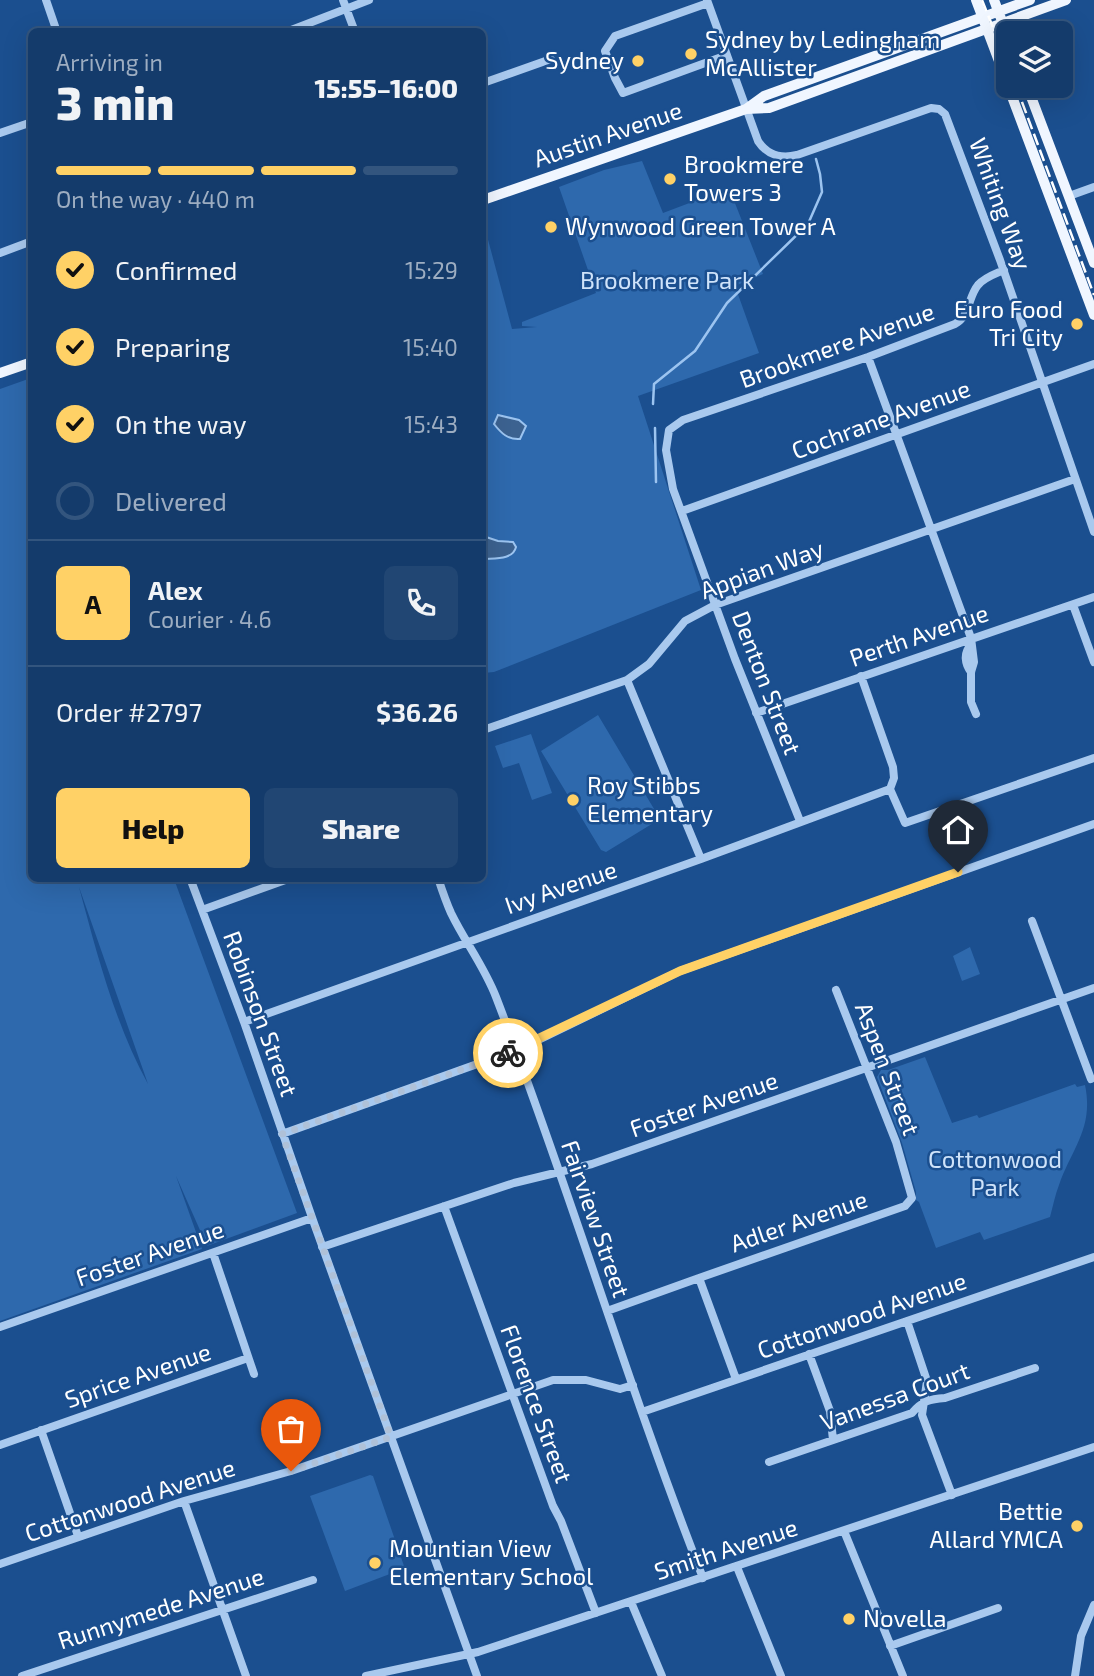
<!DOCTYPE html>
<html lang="en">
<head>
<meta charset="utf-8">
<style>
  :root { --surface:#143b6b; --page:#214673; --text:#f1f3f6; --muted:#9dadc1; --line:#33557e; --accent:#ffd166 }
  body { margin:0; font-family:"Exo 2",sans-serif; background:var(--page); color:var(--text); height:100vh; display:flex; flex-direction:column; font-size:26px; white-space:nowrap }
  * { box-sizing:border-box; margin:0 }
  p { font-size:23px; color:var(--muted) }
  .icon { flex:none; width:38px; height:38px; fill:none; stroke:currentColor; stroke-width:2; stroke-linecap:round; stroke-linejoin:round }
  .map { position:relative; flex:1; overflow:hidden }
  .details { position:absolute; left:28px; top:28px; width:458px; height:854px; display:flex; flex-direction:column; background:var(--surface); border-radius:10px; box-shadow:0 7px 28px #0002,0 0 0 2px var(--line) }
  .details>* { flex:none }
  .buttons { position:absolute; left:996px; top:21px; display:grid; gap:14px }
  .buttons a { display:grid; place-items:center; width:77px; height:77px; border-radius:10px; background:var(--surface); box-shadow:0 7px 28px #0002,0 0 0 2px var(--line); font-size:35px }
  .pin { position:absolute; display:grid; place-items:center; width:60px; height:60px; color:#fff; margin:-72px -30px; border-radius:50% 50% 50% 0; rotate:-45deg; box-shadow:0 0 7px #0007 }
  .pin .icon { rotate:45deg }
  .courier { position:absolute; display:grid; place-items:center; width:70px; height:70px; margin:-35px; border:5px solid #ffd166; border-radius:50%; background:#fff; color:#222; box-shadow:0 2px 9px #0007 }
  .overview em { font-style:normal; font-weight:800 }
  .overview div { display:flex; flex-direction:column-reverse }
  .overview { display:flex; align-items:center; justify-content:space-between; height:119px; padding:0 28px }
  h1 { font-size:46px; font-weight:800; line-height:52px }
  .bar { display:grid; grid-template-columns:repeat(4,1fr); gap:10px 7px; align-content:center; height:84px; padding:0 28px }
  .bar i { height:9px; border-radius:5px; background:var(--line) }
  .bar .current { background:var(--accent) }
  .bar p { grid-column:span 4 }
  .line { display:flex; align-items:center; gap:18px; padding:0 28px; border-top:2px solid var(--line) }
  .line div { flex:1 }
  .round { display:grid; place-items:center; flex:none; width:74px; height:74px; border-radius:10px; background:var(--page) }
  ol { padding:0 28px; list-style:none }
  li { display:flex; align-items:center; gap:21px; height:77px }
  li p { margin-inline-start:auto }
  li .icon { padding:7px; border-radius:50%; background:var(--accent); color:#111; stroke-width:4 }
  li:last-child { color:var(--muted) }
  li i { width:38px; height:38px; border:4px solid var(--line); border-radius:50% }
  .action { display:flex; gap:14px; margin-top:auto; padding:14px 28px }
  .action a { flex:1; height:80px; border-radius:10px; background:var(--accent); color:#111; font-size:28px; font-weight:800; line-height:80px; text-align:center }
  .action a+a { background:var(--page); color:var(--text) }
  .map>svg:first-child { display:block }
</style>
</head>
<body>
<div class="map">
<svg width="1094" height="1676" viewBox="0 0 1094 1676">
  <rect width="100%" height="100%" fill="#1b4f8f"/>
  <!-- green -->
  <path fill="#2e69ad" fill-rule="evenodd" d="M642,161L663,213L729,188L763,274L735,286L759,353L638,396L701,590L494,672L483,673V221L512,329L537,327L522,326V322L596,293L559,187L604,170Z
    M31,378L32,878L174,879L297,1213L207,1246L176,1176L202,1249L0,1321V389ZM79,887L148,1084C115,1024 97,954 79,887Z
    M598,715L660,819L606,852L601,850L541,751Z
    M531,734L552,793L532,800L519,763L503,768L495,746Z
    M970,947L980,974L962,981L953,956Z
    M925,1057L952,1123L977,1115L979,1118L1075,1084L1077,1087L1085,1085C1094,1128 1072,1148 1059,1185C1055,1195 1053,1206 1050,1217L984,1240L980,1232L936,1248L919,1202L916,1200V1192L902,1143L877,1077L881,1070H888Z
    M370,1475L373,1476L404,1566L403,1569L345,1591L310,1496Z"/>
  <!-- water -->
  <path fill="#3c6290" stroke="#9cc4f0" stroke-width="2" d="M498,415L519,420L526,426L520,439C508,440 501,433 494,424Z
    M483,536L498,541L513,542L516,547C513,560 495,558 483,559Z"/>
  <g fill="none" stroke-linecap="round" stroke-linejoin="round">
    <!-- stream -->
    <path stroke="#9cc4f0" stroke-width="2.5" d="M653,404L654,384L695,351L727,303L808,224L822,192L820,174L816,159
      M655,428L656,482"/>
    <!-- minor -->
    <path stroke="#a9c9ee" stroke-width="8" d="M46,0L57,32
      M343,0L355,32
      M707,0L758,141C767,155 781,159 797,155L931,108L939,109L945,114L1000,260L1094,532
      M708,3L615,36L605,51L615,78L623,93L727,55
      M286,32L369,0
      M483,83L551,59
      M0,133L32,122
      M1069,196L1094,187
      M0,253L32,241
      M868,357L971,638L974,662L971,672V702L976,714
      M682,511L1094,364
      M1073,605L1094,662
      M971,645C963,653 965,664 971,672
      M861,676L893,767L894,778L890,789L905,823L1094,758
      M627,680L701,859
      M756,713L1094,597
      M483,730L627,680L649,664L685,621L715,605L1075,479
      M800,821L735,659L673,489L666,450L669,430L683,420L868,357L955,324C970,316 968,297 978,285C985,277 995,274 1004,270
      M190,878L244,1022L315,1226L477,1676
      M438,878C442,890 446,902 451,913C465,942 484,966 496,997C570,1189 628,1387 703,1578
      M202,910L291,878
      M1032,921L1091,1079
      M244,1022L701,859L890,789
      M282,1134L522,1048L680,971L1094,824
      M444,1206L553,1506L561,1521L596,1613
      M322,1247L514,1183L592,1164L1094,988
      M213,1253L254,1374
      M607,1311L699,1278
      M907,1321L927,1381L922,1415L952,1495
      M0,1327L312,1218
      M809,1354L830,1411L833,1440
      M736,1379L699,1278L905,1206L912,1198L896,1142L836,990
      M642,1412L1094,1257
      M41,1430L78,1536
      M0,1445L248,1358
      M769,1462L912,1413C922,1401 930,1399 945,1398L1035,1368
      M184,1501L246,1676
      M844,1531L903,1676
      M0,1564L184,1501L291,1471L553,1380H586L620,1389L633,1385
      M737,1567L781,1676
      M631,1602L662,1676
      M890,1646L998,1608
      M22,1676L313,1580
      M366,1676L478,1652L1094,1447
      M1075,1676L1081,1636L1094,1605"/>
    <!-- major -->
    <path stroke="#f0f6ff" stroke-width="10" d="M976,0L1008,85
      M994,0L1008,37
      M1008,86L1094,315
      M1027,86L1094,263
      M746,109L769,108L1066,0
      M483,200L746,109L764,96L1030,0
      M0,373L32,362"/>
    <!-- rail -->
    <path stroke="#fff" stroke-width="2.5" stroke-dasharray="12 5" stroke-linecap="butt" d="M982,0L1008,65
      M1016,86L1094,295"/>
  </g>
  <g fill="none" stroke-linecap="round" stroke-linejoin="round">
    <!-- done -->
    <path stroke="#afc1d8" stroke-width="7" stroke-dasharray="0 12.6" d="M291,1471L391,1437L282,1134L508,1053"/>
    <!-- route -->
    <path stroke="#ffd166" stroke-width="9" d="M508,1053L680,971L958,872"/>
  </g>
  <!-- markers -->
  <g fill="#ffd166" stroke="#1b4f8f" stroke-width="2.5">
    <circle cx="691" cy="54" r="7"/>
    <circle cx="638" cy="61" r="7"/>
    <circle cx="670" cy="179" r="7"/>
    <circle cx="551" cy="227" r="7"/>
    <circle cx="1077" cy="324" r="7"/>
    <circle cx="573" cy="800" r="7"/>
    <circle cx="1077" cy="1526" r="7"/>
    <circle cx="375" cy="1563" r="7"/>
    <circle cx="849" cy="1619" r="7"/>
  </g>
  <g text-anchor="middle" stroke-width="5" stroke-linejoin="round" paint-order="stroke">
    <!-- poi labels -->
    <g font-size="24" fill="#fff" stroke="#1b4f8f" text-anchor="start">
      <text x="705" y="48">Sydney by Ledingham<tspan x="705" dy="28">McAllister</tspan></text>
      <text x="624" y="69" text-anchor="end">Sydney</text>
      <text x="684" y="173">Brookmere<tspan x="684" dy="28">Towers 3</tspan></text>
      <text x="565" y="235">Wynwood Green Tower A</text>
      <text x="1063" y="318" text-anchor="end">Euro Food<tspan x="1063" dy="28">Tri City</tspan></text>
      <text x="587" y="794">Roy Stibbs<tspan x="587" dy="28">Elementary</tspan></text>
      <text x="1063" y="1520" text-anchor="end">Bettie<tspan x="1063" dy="28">Allard YMCA</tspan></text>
      <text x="389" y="1557">Mountian View<tspan x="389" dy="28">Elementary School</tspan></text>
      <text x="863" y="1627">Novella</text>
    </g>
    <!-- street labels -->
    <g font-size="24" fill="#fff" stroke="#1b4f8f">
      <text transform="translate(608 135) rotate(-19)" y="8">Austin Avenue</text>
      <text transform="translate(1000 204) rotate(70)" y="8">Whiting Way</text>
      <text transform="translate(837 346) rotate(-20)" y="8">Brookmere Avenue</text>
      <text transform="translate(881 420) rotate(-20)" y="8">Cochrane Avenue</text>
      <text transform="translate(762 570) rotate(-20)" y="8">Appian Way</text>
      <text transform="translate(919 636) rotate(-19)" y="8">Perth Avenue</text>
      <text transform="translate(766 683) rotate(69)" y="8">Denton Street</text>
      <text transform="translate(561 888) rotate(-19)" y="8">Ivy Avenue</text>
      <text transform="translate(260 1014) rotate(70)" y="8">Robinson Street</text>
      <text transform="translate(887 1069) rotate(69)" y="8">Aspen Street</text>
      <text transform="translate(704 1105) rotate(-19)" y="8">Foster Avenue</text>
      <text transform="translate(595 1219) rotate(71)" y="8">Fairview Street</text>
      <text transform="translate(799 1222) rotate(-19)" y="8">Adler Avenue</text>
      <text transform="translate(150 1254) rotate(-19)" y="8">Foster Avenue</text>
      <text transform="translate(862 1316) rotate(-19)" y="8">Cottonwood Avenue</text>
      <text transform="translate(138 1376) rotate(-19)" y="8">Sprice Avenue</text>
      <text transform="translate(895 1397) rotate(-20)" y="8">Vanessa Court</text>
      <text transform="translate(536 1404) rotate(70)" y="8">Florence Street</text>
      <text transform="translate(130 1501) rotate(-18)" y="8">Cottonwood Avenue</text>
      <text transform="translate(726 1550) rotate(-18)" y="8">Smith Avenue</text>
      <text transform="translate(161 1609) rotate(-18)" y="8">Runnymede Avenue</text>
    </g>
    <!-- park labels -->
    <g font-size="24" fill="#cfe3fa" stroke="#1b4f8f">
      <text x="667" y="289">Brookmere Park</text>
      <text x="995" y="1168">Cottonwood<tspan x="995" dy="28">Park</tspan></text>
    </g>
  </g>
</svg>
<div class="buttons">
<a><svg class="icon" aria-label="layers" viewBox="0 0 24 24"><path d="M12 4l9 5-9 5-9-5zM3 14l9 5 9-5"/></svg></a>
</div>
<div class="pin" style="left:291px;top:1471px;background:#ea580c"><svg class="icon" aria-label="bag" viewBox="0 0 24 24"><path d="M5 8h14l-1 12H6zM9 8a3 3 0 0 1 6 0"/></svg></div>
<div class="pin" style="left:958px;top:872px;background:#1f2937"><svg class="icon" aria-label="home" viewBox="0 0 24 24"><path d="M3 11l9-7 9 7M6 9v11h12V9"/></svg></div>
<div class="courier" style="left:508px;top:1053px"><svg class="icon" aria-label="bike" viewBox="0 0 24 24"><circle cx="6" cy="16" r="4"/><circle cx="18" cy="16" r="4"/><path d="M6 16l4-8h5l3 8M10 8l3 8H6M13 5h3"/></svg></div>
<section class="details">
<div class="overview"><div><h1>3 min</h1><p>Arriving in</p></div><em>15:55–16:00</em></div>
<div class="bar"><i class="current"></i><i class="current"></i><i class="current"></i><i></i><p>On the way · 440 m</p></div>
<ol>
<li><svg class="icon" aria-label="check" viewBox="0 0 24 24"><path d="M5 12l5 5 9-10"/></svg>Confirmed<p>15:29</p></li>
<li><svg class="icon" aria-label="check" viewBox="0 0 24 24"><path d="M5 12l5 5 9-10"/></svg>Preparing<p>15:40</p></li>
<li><svg class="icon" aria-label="check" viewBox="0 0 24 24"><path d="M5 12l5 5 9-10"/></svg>On the way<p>15:43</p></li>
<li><i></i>Delivered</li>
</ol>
<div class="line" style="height:126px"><b class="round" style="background:var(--accent);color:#111">A</b><div><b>Alex</b><p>Courier · 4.6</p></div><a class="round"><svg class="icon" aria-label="phone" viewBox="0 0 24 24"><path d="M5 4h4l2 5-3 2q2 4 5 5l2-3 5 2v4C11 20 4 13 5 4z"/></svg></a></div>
<div class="line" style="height:91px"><div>Order #2797</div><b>$36.26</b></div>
<div class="action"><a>Help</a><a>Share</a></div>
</section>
</div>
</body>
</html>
